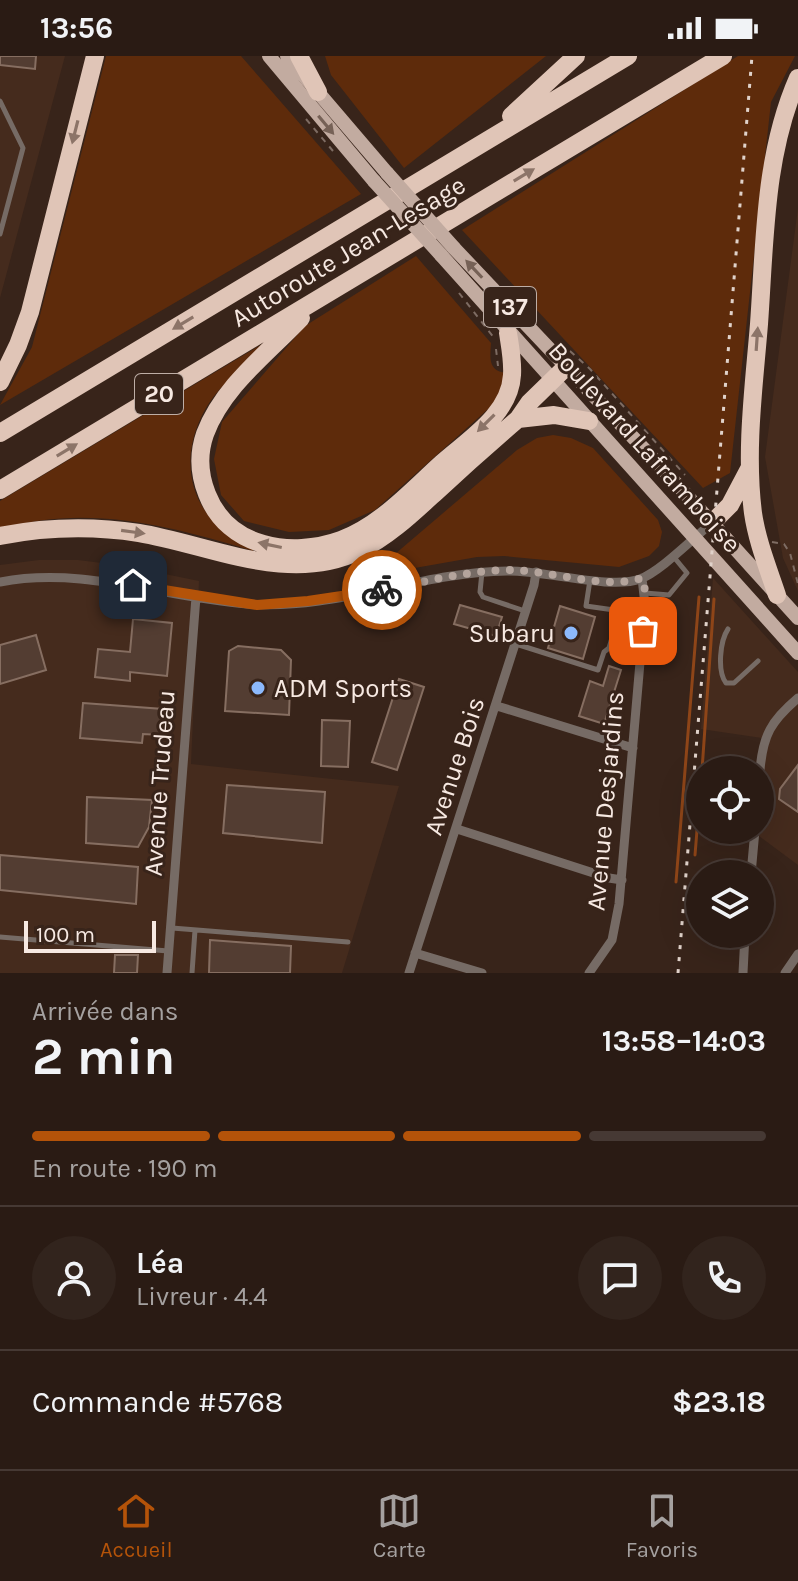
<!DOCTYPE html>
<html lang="fr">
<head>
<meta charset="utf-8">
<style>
  :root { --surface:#2a1b14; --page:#32241d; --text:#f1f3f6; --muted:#a5a1a0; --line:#463934; --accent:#b45309 }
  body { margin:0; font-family:Karla,sans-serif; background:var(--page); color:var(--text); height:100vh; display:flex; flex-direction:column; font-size:30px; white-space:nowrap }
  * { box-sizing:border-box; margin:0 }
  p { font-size:26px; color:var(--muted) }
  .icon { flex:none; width:44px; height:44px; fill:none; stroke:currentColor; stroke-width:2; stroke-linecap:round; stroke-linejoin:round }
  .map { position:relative; height:917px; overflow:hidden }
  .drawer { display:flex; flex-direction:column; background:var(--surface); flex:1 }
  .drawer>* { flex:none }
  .buttons { position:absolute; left:686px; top:700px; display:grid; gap:16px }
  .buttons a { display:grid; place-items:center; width:88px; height:88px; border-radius:50%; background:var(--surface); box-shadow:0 8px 32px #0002,0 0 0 2px var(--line); font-size:40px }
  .scale { position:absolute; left:24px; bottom:20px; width:132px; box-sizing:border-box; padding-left:8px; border:4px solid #f7e9e2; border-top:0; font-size:22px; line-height:28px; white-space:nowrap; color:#f7e9e2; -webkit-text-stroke:6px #38241a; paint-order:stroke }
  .pin { position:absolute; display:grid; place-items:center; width:68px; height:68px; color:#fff; margin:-34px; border-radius:16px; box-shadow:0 4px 12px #0006 }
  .courier { position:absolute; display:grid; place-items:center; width:80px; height:80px; margin:-40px; border:6px solid #b45309; border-radius:50%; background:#fff; color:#222; box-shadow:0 2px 10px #0007 }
  .head em { font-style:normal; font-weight:700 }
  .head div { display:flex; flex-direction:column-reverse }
  .head { display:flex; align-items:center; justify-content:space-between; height:136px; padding:0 32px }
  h1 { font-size:52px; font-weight:700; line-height:60px }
  .bar { display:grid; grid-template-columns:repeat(4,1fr); gap:12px 8px; align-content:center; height:96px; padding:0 32px }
  .bar i { height:10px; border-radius:6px; background:var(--line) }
  .bar .current { background:var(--accent) }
  .bar p { grid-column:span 4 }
  .line { display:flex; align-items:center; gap:20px; padding:0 32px; border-top:2px solid var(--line) }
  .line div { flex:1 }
  .round { display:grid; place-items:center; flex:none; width:84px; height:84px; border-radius:42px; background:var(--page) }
  .status { display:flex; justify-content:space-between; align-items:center; height:56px; padding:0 40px; background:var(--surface); direction:ltr }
  .status svg { height:22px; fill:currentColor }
  .dock { display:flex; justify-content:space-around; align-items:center; height:112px; border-top:2px solid var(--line); background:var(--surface); font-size:22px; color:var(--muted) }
  .dock a { display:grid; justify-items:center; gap:4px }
  .dock .current { color:var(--accent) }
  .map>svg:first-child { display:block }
</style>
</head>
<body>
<div class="status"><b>13:56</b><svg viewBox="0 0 49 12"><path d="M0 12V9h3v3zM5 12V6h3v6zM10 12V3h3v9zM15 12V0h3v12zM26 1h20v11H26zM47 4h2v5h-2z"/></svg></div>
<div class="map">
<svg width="798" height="917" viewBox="0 0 798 917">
  <rect width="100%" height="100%" fill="#38241a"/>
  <!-- built -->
  <path fill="#452b1d" d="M0,0H65L0,242Z
    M798,152V535L783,502L765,401Z
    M39,504H78L126,510L199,525L191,708L399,730L342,917H0V509Z
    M713,522L798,616V809L755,777V774H760L762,682L701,673Z"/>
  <!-- green -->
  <path fill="#5e2b0b" d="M106,0H241L361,138L0,349L32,291Z
    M325,0H546L404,112L331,19Z
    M738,0H795L771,46L730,417L703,432L462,174Z
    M416,200L491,287C490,302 488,315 506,317L496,346L375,454L329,474L289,476L244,465L221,439L214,403L222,366L305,270Z
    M264,287L266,290C251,304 234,318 220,333C184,373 177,436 221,472C230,480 243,485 253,491V495C171,470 84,447 0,474V445Z
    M553,379L571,382L593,392L658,464L662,476L659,490L649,500L619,511L504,500L477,501L392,516L388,504L517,394L537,382Z"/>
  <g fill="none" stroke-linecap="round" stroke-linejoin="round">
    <!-- stream -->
    <path stroke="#8e4518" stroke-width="3" d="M702,714L714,543
      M695,799L700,737
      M676,826L699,541"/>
  </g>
  <!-- building -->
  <path fill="#533d32" stroke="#866e61" stroke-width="2" d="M0,0H36L35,13L0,9Z
    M460,549L502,561L496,580L454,568Z
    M560,550L595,561L583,603L548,592Z
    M133,563L172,567L167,620L130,616V625L95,621L98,593L130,596Z
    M36,579L46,614L0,628V589Z
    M238,590L281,594L291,604L289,659L225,655L229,595Z
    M609,610L621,614L604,668L579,660L590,625L603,630Z
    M399,623L424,631L397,714L372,706Z
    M83,647L163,653L161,679L143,678L142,687L80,682Z
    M322,664L350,665L348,711L321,710Z
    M798,709V756L779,743L780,733Z
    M227,729L325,736L322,787L223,777Z
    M87,741L152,744L149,771L138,791L86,787Z
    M0,799L138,811L136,848L0,834Z
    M210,884L291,890L290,917H209Z
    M115,899H138L137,917H114Z"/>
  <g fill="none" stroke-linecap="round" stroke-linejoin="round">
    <!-- path -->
    <path stroke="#7e6c63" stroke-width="2" stroke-dasharray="6 6" stroke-linecap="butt" d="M306,63L333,95
      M459,237L495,283
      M561,287L590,313L685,419
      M496,293L498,310
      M772,486L784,488L790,497L798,528"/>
    <!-- service -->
    <path stroke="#766b65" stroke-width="5" d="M0,45L23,92L0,178
      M482,516L480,536L483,541L525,555
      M645,537L669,539L687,517L673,500
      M728,573C720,585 717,615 726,627H734L758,605
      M516,588L598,614L604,596L609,592L619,558L614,554L586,550L590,524
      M609,592L639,600
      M172,872L348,886
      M0,881L168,895
      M192,917L195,874"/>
    <!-- minor -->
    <path stroke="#766b65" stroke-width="9" d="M0,526C84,510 164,542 247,548C335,555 420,516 507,515C543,514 611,534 640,523C660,516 693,482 712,467
      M497,650L633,692
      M760,714C763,679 771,665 798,642
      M457,773L609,822L622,824
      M751,818L755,774
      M415,897L482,917
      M167,917L196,541
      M409,917L534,529L536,516
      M589,917L612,884L619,848L645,549L642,522
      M743,917L745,878
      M785,917L798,898"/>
    <!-- primary -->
    <path stroke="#c2aba0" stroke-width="14" d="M269,0L374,125
      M287,0L387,117
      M454,192L662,412L798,562
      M441,199L798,597"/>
    <!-- motorway -->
    <path stroke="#e0c5b7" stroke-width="18" d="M299,0L318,36
      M511,60L576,0
      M301,262C268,297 223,330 205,378C198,398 199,418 207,438C228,492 291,502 341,484C381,469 412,434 442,407C469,383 510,358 512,319C513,305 510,290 508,277
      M0,326L18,289L30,256L95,0
      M518,363L554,359L589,365
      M0,377L628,0
      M0,434L723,0
      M712,467L730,449L749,413
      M0,480C46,471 93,470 139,477C211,489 288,529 359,495C389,480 412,458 436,436C463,411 490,387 518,363L529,347L566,311
      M777,539C768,512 757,485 753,457C745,395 754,330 759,268C765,185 764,99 798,22"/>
    <!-- rail -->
    <path stroke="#e0d2ca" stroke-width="3" stroke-dasharray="4 8" stroke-linecap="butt" d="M678,917L752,0"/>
    <!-- primary-bridge -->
    <path stroke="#c2aba0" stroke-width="14" d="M387,117L454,192
      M374,125L441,199"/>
  </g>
  <!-- one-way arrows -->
  <defs><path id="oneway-solid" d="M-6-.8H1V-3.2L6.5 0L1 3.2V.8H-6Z" transform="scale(2)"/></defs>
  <g fill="#766156">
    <use href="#oneway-solid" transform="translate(326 69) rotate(50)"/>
    <use href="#oneway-solid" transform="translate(474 213) rotate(-133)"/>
  </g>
  <g fill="#8c7468">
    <use href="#oneway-solid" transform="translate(75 76) rotate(104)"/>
    <use href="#oneway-solid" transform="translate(524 119) rotate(-31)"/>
    <use href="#oneway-solid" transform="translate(183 267) rotate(149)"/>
    <use href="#oneway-solid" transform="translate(757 283) rotate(-86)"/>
    <use href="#oneway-solid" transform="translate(486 367) rotate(135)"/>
    <use href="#oneway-solid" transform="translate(67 394) rotate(-31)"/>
    <use href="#oneway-solid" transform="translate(133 476) rotate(8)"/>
    <use href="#oneway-solid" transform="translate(270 489) rotate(-168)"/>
  </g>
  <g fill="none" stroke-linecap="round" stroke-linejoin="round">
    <!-- done -->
    <path stroke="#b4a49c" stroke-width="8" stroke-dasharray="0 14.4" d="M382,534C425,526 469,514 512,514C551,515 607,534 642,522L645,534L643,575"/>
    <!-- route -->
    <path stroke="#b45309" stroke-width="10" d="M133,529L257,549L308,545L382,534"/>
  </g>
  <!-- markers -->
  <g fill="#8cb9fc" stroke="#38241a" stroke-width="3">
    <circle cx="571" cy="577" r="8"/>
    <circle cx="258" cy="632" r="8"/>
  </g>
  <g text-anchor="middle" stroke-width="6" stroke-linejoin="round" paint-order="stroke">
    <!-- shield labels -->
    <g fill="#38241a" stroke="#beaea6" stroke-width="2">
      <rect x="484" y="231" width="52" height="40" rx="6"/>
      <rect x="135" y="318" width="48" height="40" rx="6"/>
    </g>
    <g font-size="24" font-weight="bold" fill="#f7e9e2">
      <text x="510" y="259">137</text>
      <text x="159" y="346">20</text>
    </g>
    <!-- street labels -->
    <g font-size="26" fill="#f7e9e2" stroke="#38241a">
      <text transform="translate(348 195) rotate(-31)" y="9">Autoroute Jean-Lesage</text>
      <text transform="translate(645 391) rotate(48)" y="9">Boulevard Laframboise</text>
      <text transform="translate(454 710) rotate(-72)" y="9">Avenue Bois</text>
      <text transform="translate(159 727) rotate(-86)" y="9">Avenue Trudeau</text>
      <text transform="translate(605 745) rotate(-85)" y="9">Avenue Desjardins</text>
    </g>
    <!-- poi labels -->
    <g font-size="26" fill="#f7e9e2" stroke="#38241a" text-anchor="end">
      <text x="555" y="586">Subaru</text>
      <text x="274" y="641" text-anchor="start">ADM Sports</text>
    </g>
  </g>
</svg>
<div class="buttons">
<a><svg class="icon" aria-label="locate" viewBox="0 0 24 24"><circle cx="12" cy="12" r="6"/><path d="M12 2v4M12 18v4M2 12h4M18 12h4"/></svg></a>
<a><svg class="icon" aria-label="layers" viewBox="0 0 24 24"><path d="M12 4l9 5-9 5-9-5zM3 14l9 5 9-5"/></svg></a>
</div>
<div class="scale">100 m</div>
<div class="pin" style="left:643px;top:575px;background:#ea580c"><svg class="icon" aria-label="bag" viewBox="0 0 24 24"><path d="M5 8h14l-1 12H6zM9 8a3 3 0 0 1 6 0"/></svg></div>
<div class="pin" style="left:133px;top:529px;background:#1f2937"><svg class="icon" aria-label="home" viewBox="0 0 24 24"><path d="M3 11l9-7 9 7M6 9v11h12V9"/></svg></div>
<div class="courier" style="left:382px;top:534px"><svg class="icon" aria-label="bike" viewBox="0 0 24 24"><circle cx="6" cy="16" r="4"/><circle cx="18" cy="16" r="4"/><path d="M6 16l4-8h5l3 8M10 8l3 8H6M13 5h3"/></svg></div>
</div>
<section class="drawer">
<div class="head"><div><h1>2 min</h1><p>Arrivée dans</p></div><em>13:58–14:03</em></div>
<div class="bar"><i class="current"></i><i class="current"></i><i class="current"></i><i></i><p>En route · 190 m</p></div>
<div class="line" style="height:144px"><a class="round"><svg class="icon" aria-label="person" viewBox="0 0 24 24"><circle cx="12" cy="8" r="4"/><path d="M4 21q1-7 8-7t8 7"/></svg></a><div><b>Léa</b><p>Livreur · 4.4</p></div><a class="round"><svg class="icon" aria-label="chat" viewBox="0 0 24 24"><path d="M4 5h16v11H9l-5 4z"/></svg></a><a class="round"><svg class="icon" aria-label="phone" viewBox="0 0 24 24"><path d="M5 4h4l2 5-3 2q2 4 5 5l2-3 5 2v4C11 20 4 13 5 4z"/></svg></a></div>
<div class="line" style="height:104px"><div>Commande #5768</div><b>$23.18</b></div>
</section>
<nav class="dock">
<a class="current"><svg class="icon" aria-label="home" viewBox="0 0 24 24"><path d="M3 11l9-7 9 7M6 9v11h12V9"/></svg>Accueil</a>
<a><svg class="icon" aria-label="map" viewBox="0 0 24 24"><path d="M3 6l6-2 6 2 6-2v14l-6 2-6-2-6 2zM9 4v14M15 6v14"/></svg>Carte</a>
<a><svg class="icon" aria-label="saved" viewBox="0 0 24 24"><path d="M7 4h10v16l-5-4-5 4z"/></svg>Favoris</a>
</nav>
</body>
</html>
